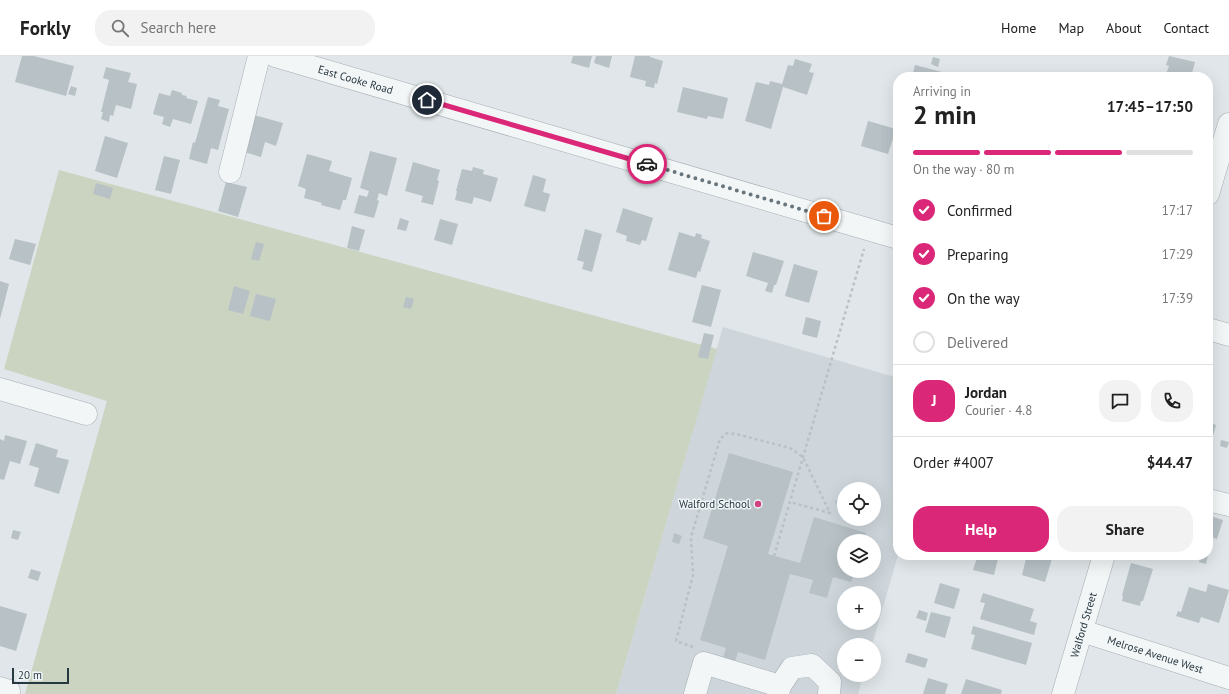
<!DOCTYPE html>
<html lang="en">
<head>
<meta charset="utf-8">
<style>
  :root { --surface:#fff; --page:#f2f2f2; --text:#222; --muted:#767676; --line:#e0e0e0; --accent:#db2777 }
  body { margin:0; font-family:"PT Sans",sans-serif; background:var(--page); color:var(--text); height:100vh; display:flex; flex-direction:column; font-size:15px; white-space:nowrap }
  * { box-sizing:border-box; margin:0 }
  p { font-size:13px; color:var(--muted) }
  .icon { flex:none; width:22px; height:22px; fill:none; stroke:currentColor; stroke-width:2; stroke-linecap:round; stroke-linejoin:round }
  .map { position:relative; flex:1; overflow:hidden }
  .drawer { position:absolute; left:893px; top:16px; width:320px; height:488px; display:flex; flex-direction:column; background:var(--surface); border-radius:16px; box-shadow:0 4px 16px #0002 }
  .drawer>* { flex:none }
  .tools { position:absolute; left:837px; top:426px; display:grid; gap:8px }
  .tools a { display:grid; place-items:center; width:44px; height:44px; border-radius:50%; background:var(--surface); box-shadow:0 4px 16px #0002; font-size:20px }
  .scale { position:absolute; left:12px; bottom:10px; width:57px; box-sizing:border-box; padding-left:4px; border:2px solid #283841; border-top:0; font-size:11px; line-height:14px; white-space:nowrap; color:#283841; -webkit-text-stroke:3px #f0f5f7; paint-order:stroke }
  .pin { position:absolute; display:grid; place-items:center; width:34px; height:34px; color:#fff; margin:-17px; border:2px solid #fff; border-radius:50%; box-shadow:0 1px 4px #0007 }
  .courier { position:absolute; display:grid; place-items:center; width:40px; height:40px; margin:-20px; border:3px solid #db2777; border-radius:50%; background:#fff; color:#222; box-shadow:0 1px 5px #0007 }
  .overview em { font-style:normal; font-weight:700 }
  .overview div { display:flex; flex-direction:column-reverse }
  .overview { display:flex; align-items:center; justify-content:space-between; height:68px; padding:0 20px }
  h1 { font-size:26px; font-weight:700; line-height:30px }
  .bar { display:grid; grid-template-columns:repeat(4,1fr); gap:6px 4px; align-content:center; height:48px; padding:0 20px }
  .bar i { height:5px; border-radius:3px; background:var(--line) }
  .bar .selected { background:var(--accent) }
  .bar p { grid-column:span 4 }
  .line { display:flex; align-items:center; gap:10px; padding:0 20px; border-top:1px solid var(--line) }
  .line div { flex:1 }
  .round { display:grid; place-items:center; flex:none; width:42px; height:42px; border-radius:16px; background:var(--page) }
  ol { padding:0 20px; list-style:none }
  li { display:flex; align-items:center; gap:12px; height:44px }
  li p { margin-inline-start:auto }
  li .icon { padding:4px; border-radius:50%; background:var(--accent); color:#fff; stroke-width:4 }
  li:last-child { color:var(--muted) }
  li i { width:22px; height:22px; border:2px solid var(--line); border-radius:50% }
  .primary-button { display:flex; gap:8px; margin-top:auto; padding:8px 20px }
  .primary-button a { flex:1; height:46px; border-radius:16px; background:var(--accent); color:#fff; font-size:16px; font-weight:700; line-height:46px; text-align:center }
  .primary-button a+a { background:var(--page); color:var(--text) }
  header { display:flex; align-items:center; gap:24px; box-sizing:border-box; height:56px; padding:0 20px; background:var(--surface); border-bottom:1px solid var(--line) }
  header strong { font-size:19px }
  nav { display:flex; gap:22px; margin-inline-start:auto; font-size:14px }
  .search { width:280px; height:36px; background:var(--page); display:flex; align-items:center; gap:10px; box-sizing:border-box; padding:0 14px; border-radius:16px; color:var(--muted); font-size:15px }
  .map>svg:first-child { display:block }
</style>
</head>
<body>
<header>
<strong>Forkly</strong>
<div class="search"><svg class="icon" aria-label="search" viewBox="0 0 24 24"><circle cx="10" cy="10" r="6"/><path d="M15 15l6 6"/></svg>Search here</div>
<nav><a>Home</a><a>Map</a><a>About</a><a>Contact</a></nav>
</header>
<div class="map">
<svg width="1229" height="638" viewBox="0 0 1229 638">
  <rect width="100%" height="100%" fill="#e0e6e9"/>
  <!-- built -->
  <path fill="#ced6db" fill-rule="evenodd" d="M723,271L898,322V499L872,589H844V619H863L858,638H616ZM844,433H874V463H844ZM844,485H874V515H844ZM844,537H874V567H844Z"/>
  <!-- green -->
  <path fill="#cbd3c1" d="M59,114L717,293L616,638H25L107,345L4,313Z"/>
  <!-- building -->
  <path fill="#b7c1c6" d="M22,0H34L74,10L66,40L15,26Z
    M573,0H592L589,12L571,7Z
    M596,0H612L609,12L594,7Z
    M635,0H650V1L663,5L657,28L655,27L654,32L645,30L646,25L630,21Z
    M1169,0L1195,6L1192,17H1189L1188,21H1165L1169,10L1166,9Z
    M933,1L940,3L938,11L931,8Z
    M795,3L812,8L809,16L814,17L807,39L783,31L771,73L745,65L756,26L769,29L770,25L782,28L788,9L793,10Z
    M915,9L942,16L941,21H912Z
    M106,11L131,17L128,26L137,28L131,53L116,49L113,60L110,59L109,66L101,63L103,56H101L109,24L103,22Z
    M71,30L77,32L75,40L68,38Z
    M683,31L728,42L723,63L708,60L707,63L677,56Z
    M172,34L182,37V39L187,40L186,42L198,45L191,68L173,63L170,71L162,68L164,61L153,58L159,37L170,40Z
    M208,41L220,44L218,50L229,53L218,94L211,92L207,108L189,103L193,86L195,87Z
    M254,59L283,67L276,90L265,86L261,101L244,96Z
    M868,65L896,73L888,98L861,90Z
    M105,80L128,87L117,122L95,115Z
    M370,95L397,102L387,140L379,137L377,144L379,145L374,162L354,157L359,139L367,141L369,135L360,132Z
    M307,98L332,105L329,115L352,122L346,144H343L340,154L321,149L322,147L304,142L306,133L298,130Z
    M164,100L180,104L171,138L155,134Z
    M413,106L440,114L437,124L439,125L433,149L421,146L423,140L405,135Z
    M473,111L484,114L483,118L498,122L491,146L474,141L472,148L455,144L457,135H456L462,113L472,115Z
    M533,119L546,123L543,136L550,138L545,156L524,150Z
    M226,126L247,131L238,161L218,155Z
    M96,127L113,132L110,143L93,138Z
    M623,152L653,162L646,185L642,184L640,189L626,185L627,180L616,176Z
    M400,162L409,165L406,175L397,173Z
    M440,163L458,168L452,189L434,184Z
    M352,170L365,174L359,195L347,192Z
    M585,173L602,178L592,216L582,213L584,206L577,204Z
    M679,176L695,181L696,177L702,179L701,182L710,185L700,216L698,215L696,222L668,214Z
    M15,183L36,188L30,209L9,203Z
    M256,186L264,188L259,205L251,203Z
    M753,196L784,205L776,229H774L772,237L765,235L768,227L746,220Z
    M794,208L818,215L809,247L785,240Z
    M0,225L9,228L0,263Z
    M702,229L721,234L711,271L692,266Z
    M234,230L250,235L243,258L228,254Z
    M256,238L276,243L270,265L250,260Z
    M406,241L414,243L411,253L403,251Z
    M806,261L821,265L817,282L802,278Z
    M704,277L714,279L708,303L698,301Z
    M1208,366L1216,369L1210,391L1208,390Z
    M5,379L27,385L20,408L10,405L4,424L0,423V383L4,385Z
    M1221,384L1229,386L1227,392L1220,390Z
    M36,387L58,394L56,401L69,404L59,438L34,430L39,412L29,409Z
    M729,397L793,416L768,498L800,507L814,461L866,477L863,485H844V515H855L851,526L833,521L827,542L809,537L813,524L790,518L765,604L738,596L734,609L722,605L726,592L700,584L728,490L703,482Z
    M843,441L844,449L839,452L835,445Z
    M1210,460L1223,464L1217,483L1208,480V466Z
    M13,474L21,476L18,484L11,482Z
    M674,477L682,480L679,488L672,486Z
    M978,499L998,503L994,519L973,514Z
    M1027,499H1053L1045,526L1022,519Z
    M1201,499H1208L1206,508L1199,506Z
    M1131,507L1153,513L1143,545H1141L1140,550L1122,545L1123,540L1122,539Z
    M31,513L41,516L38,525L28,522Z
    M940,527L960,533L954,553L934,547Z
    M1208,528L1229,534L1219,567L1201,561L1199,567L1176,560L1178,555L1181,556L1189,531L1206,536Z
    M983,537L1034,553L1030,565L1037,567L1034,579L980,563L985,547L980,546Z
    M0,550L27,558L16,595L0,590Z
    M919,554L928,557L926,565L916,562Z
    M931,556L951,561L945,582L925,576Z
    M973,570L1032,587L1026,609L971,593L975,579L971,578Z
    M908,597L928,603L925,612L905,606Z
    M928,622L948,628L945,638H923Z
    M966,623L1002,634L1001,638H961Z"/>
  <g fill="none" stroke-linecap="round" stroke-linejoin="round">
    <!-- minor casing -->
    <g stroke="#a5aeb3" stroke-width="23">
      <g id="minor">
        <path id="s1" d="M275,0L898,182"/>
        <path d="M230,116L259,0"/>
        <path d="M1208,138L1229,68"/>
        <path d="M1208,273L1229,279"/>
        <path d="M0,333L86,358"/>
        <path d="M1208,444L1229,449"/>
        <path id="s2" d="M1082,575L1229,622"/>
        <path d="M0,632L9,635"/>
        <path d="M695,638L704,607L780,630"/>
        <path d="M778,638L780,630L792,612L812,609L830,626L829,638"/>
        <path id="s3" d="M1063,638L1104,499"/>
      </g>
    </g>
    <!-- path -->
    <path stroke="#bac1c4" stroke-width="2.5" stroke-dasharray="3 3" stroke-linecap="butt" d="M774,500L864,193
      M693,591L676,585L693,519L691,481L720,383L727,377L736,378L790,392L803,401L830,457L790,446"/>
    <!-- minor -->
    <use href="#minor" stroke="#f3f6f7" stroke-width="22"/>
  </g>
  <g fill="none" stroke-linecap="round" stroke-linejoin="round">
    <!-- done -->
    <path stroke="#68757c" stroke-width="4" stroke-dasharray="0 7.2" d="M647,108L824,160"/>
    <!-- route -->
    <path stroke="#db2777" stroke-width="5" d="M427,44L647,108"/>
  </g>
  <!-- markers -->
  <circle fill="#d04381" stroke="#f0f5f7" stroke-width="1.5" cx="758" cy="448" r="4"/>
  <g text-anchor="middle" stroke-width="3" stroke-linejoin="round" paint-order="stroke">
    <!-- street labels -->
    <g font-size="11" fill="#283841" stroke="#f0f5f7">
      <text dy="4" stroke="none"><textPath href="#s1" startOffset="84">East Cooke Road</textPath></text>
      <text dy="4" stroke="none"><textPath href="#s3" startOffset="72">Walford Street</textPath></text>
      <text dy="4" stroke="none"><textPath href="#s2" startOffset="77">Melrose Avenue West</textPath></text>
    </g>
    <!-- poi labels -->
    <g font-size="11" fill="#283841" stroke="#f0f5f7" text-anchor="end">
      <text x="750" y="452">Walford School</text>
    </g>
  </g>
</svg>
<div class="tools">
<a><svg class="icon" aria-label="locate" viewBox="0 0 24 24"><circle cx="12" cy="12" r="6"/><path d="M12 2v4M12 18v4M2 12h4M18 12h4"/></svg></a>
<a><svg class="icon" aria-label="layers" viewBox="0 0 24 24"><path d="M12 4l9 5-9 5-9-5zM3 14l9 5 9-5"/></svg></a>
<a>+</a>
<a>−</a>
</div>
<div class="scale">20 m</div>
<div class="pin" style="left:824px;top:160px;background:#ea580c"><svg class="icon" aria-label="bag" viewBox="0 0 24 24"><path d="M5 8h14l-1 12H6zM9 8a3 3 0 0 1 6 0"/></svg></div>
<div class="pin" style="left:427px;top:44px;background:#1f2937"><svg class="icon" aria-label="home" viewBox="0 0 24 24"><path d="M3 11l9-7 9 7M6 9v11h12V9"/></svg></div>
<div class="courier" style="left:647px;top:108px"><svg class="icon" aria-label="car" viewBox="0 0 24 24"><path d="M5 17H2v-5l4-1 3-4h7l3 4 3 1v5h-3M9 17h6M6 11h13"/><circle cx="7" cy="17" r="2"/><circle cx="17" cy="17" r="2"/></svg></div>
<section class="drawer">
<div class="overview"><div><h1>2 min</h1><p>Arriving in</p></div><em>17:45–17:50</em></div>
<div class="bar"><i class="selected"></i><i class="selected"></i><i class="selected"></i><i></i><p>On the way · 80 m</p></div>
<ol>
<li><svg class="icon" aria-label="check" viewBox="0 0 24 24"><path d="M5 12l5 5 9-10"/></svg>Confirmed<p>17:17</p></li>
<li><svg class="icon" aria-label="check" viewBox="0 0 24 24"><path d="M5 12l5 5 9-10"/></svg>Preparing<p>17:29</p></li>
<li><svg class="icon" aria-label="check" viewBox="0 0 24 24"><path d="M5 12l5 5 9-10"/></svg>On the way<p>17:39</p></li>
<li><i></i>Delivered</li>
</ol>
<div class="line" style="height:72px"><b class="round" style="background:var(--accent);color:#fff">J</b><div><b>Jordan</b><p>Courier · 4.8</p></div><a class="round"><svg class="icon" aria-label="chat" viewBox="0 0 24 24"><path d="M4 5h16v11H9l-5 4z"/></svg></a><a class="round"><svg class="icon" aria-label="phone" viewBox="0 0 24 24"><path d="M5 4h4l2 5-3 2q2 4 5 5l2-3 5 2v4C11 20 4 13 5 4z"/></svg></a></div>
<div class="line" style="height:52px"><div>Order #4007</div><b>$44.47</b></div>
<div class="primary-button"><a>Help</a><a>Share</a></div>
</section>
</div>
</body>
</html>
